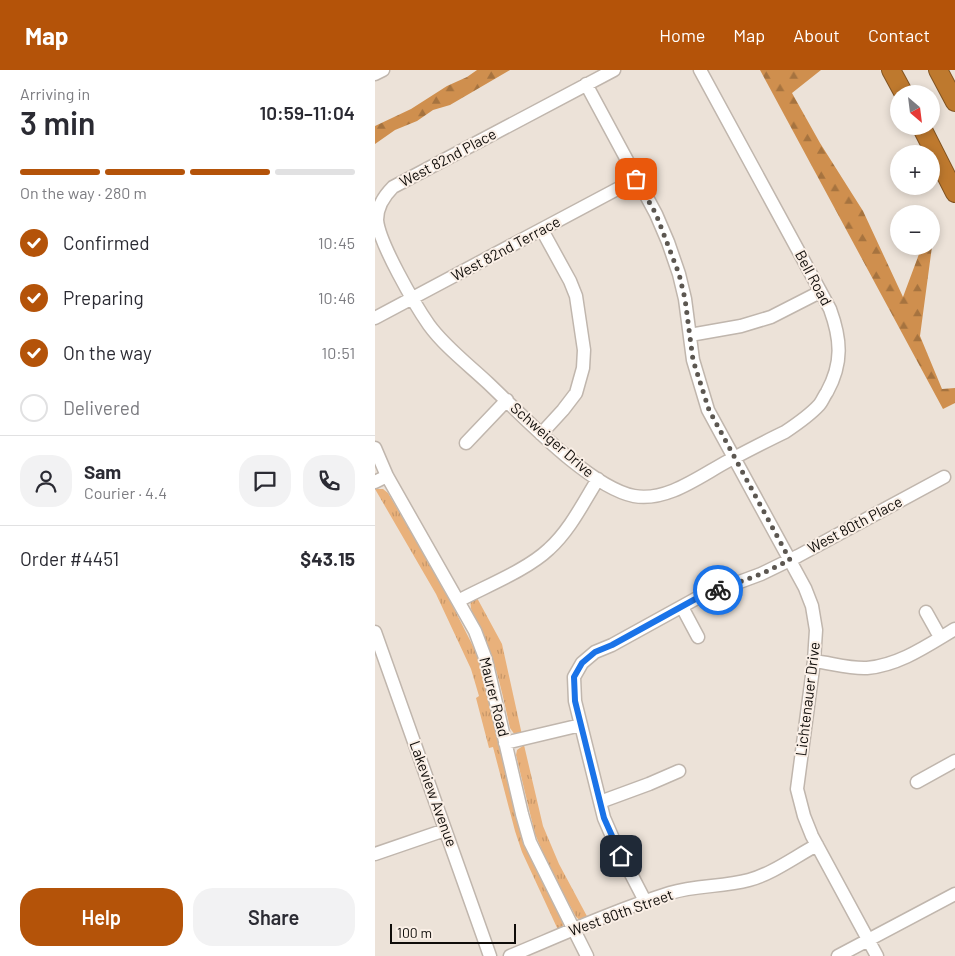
<!DOCTYPE html>
<html lang="en">
<head>
<meta charset="utf-8">
<style>
  :root { --surface:#fff; --page:#f2f2f3; --text:#2b2b33; --muted:#7c7c81; --line:#e1e1e2; --accent:#b45309 }
  body { margin:0; font-family:Barlow,sans-serif; background:var(--page); color:var(--text); height:100vh; display:flex; flex-direction:column; font-size:19px; white-space:nowrap }
  * { box-sizing:border-box; margin:0 }
  p { font-size:16px; color:var(--muted) }
  .icon { flex:none; width:28px; height:28px; fill:none; stroke:currentColor; stroke-width:2; stroke-linecap:round; stroke-linejoin:round }
  .map { position:relative; flex:1; overflow:hidden }
  .panel { display:flex; flex-direction:column; background:var(--surface); width:375px }
  .panel>* { flex:none }
  .needle { width:32px; rotate:152deg }
  .controls { position:absolute; left:515px; top:15px; display:grid; gap:10px }
  .controls a { display:grid; place-items:center; width:50px; height:50px; border-radius:50%; background:var(--surface); box-shadow:0 2px 8px #0003; font-size:25px }
  .scale { position:absolute; left:15px; bottom:12px; width:126px; box-sizing:border-box; padding-left:5px; border:2px solid #0f0c09; border-top:0; font-size:14px; line-height:18px; white-space:nowrap; color:#0f0c09; -webkit-text-stroke:4px #faefe6; paint-order:stroke }
  .pin { position:absolute; display:grid; place-items:center; width:42px; height:42px; color:#fff; margin:-21px; border-radius:10px; box-shadow:0 2px 8px #0006 }
  .courier { position:absolute; display:grid; place-items:center; width:50px; height:50px; margin:-25px; border:4px solid #1a73e8; border-radius:50%; background:#fff; color:#222; box-shadow:0 1px 6px #0007 }
  .head em { font-style:normal; font-weight:600 }
  .head div { display:flex; flex-direction:column-reverse }
  .head { display:flex; align-items:center; justify-content:space-between; height:85px; padding:0 20px }
  h1 { font-size:32px; font-weight:600; line-height:38px }
  .bar { display:grid; grid-template-columns:repeat(4,1fr); gap:8px 5px; align-content:center; height:60px; padding:0 20px }
  .bar i { height:6px; border-radius:4px; background:var(--line) }
  .bar .on { background:var(--accent) }
  .bar p { grid-column:span 4 }
  .line { display:flex; align-items:center; gap:12px; padding:0 20px; border-top:1px solid var(--line) }
  .line div { flex:1 }
  .round { display:grid; place-items:center; flex:none; width:52px; height:52px; border-radius:20px; background:var(--page) }
  ol { padding:0 20px; list-style:none }
  li { display:flex; align-items:center; gap:15px; height:55px }
  li p { margin-inline-start:auto }
  li .icon { padding:5px; border-radius:50%; background:var(--accent); color:#fff; stroke-width:4 }
  li:last-child { color:var(--muted) }
  li i { width:28px; height:28px; border:2px solid var(--line); border-radius:50% }
  .button { display:flex; gap:10px; margin-top:auto; padding:10px 20px }
  .button a { flex:1; height:58px; border-radius:20px; background:var(--accent); color:#fff; font-size:20px; font-weight:600; line-height:58px; text-align:center }
  .button a+a { background:var(--page); color:var(--text) }
  header { display:flex; align-items:center; gap:30px; box-sizing:border-box; height:70px; padding:0 25px; background:var(--accent); color:#fff }
  header strong { font-size:24px }
  nav { display:flex; gap:28px; margin-inline-start:auto; font-size:18px }
  main { display:flex; flex:1; min-height:0 }
  .map>svg:first-child { display:block }
</style>
</head>
<body>
<header>
<strong>Map</strong>
<nav><a>Home</a><a>Map</a><a>About</a><a>Contact</a></nav>
</header>
<main>
<section class="panel">
<div class="head"><div><h1>3 min</h1><p>Arriving in</p></div><em>10:59–11:04</em></div>
<div class="bar"><i class="on"></i><i class="on"></i><i class="on"></i><i></i><p>On the way · 280 m</p></div>
<ol>
<li><svg class="icon" aria-label="check" viewBox="0 0 24 24"><path d="M5 12l5 5 9-10"/></svg>Confirmed<p>10:45</p></li>
<li><svg class="icon" aria-label="check" viewBox="0 0 24 24"><path d="M5 12l5 5 9-10"/></svg>Preparing<p>10:46</p></li>
<li><svg class="icon" aria-label="check" viewBox="0 0 24 24"><path d="M5 12l5 5 9-10"/></svg>On the way<p>10:51</p></li>
<li><i></i>Delivered</li>
</ol>
<div class="line" style="height:90px"><a class="round"><svg class="icon" aria-label="person" viewBox="0 0 24 24"><circle cx="12" cy="8" r="4"/><path d="M4 21q1-7 8-7t8 7"/></svg></a><div><b>Sam</b><p>Courier · 4.4</p></div><a class="round"><svg class="icon" aria-label="chat" viewBox="0 0 24 24"><path d="M4 5h16v11H9l-5 4z"/></svg></a><a class="round"><svg class="icon" aria-label="phone" viewBox="0 0 24 24"><path d="M5 4h4l2 5-3 2q2 4 5 5l2-3 5 2v4C11 20 4 13 5 4z"/></svg></a></div>
<div class="line" style="height:65px"><div>Order #4451</div><b>$43.15</b></div>
<div class="button"><a>Help</a><a>Share</a></div>
</section>
<div class="map">
<svg width="580" height="886" viewBox="0 0 580 886">
  <defs>
    <pattern id="grass-tufts" width="24" height="20" patternUnits="userSpaceOnUse" patternTransform="scale(1.25)"><rect width="24" height="20" fill="#e9b17b"/><path d="M3 7l-1-3M5 7V3M7 7l1-3M15 17l-1-3M17 17v-4M19 17l1-3" fill="none" stroke="#c79769"/></pattern>
    <pattern id="forest-firs" width="22" height="20" patternUnits="userSpaceOnUse" patternTransform="scale(1.25)"><rect width="22" height="20" fill="#cf8f4e"/><path d="M5 1l3.5 6h-7zM16 11l3.5 6h-7z" fill="#a6733f"/></pattern>
  </defs>
  <rect width="100%" height="100%" fill="#ece2d8"/>
  <!-- grass -->
  <path fill="url(#grass-tufts)" d="M0,419H8L13,423L63,507L101,582L112,616L151,776L166,809L188,849V857L184,862L147,782L140,761L118,677L114,678L101,628L104,626L96,599L61,524Z
    M101,526L127,574L147,665H140L135,658C128,627 122,596 109,567C105,556 93,542 96,530Z
    M149,675L168,756L184,794L214,850L206,851L201,847L174,797L160,764L141,685L142,680Z"/>
  <!-- forest -->
  <path fill="url(#forest-firs)" d="M102,0H135L75,35L58,40L42,51L20,60L0,74V56L36,39L72,16L92,7Z
    M385,0H446L417,23L445,73L488,141L528,227L547,176H556V168L558,169L545,266L567,319L580,318V333L568,339Z"/>
  <g fill="none" stroke-linecap="round" stroke-linejoin="round">
    <!-- minor casing -->
    <g stroke="#c0b6ad" stroke-width="15">
      <path id="minor" d="M239,0L18,117C9,126 2,137 2,150C4,173 40,235 54,255C70,277 94,295 113,313C147,345 214,417 259,426C292,432 325,406 353,391C372,381 391,371 410,362C422,354 434,346 444,335C447,332 449,326 452,322C468,293 466,269 455,239L325,0
        M0,4L8,0
        M211,14L281,144L293,172L304,204L310,229L318,290L333,340L430,518L437,536L441,560L439,591L422,719L429,746L437,766L502,886
        M0,248L261,109
        M315,265L366,256L396,247L445,222
        M166,364L188,340L201,323L208,298L209,280L201,226L195,211L167,160
        M91,373L132,330
        M0,378L12,406L100,561L111,590L147,744L155,772L212,886
        M0,412L12,406
        M83,531C111,516 152,500 174,479C195,460 208,433 223,409
        M307,537L323,567
        M551,542L565,567
        M0,562L115,886
        M439,591C456,593 475,599 492,598C525,595 553,575 580,559
        M130,673L206,655
        M542,712L580,691
        M225,732L274,714L304,701
        M0,784L70,760
        M270,831L239,771L229,748L200,631L199,607L207,593L220,582L237,575L324,527L386,504L423,486L569,407
        M135,886C188,864 241,840 295,823C321,815 348,817 374,810C397,804 421,786 442,775
        M463,886L580,824"/>
    </g>
    <!-- highway casing -->
    <g stroke="#815321" stroke-width="20">
      <path id="highway" d="M516,0L529,24
        M563,0L580,32
        M546,56L580,123"/>
    </g>
    <!-- minor -->
    <use href="#minor" stroke="#fff" stroke-width="12"/>
    <!-- highway -->
    <use href="#highway" stroke="#be792e" stroke-width="18"/>
  </g>
  <g fill="none" stroke-linecap="round" stroke-linejoin="round">
    <!-- done -->
    <path stroke="#5c5751" stroke-width="5" stroke-dasharray="0 9" d="M261,109L281,144L304,204L310,229L318,290L334,340L415,490L386,504L343,520"/>
    <!-- route -->
    <path stroke="#1a73e8" stroke-width="6" d="M246,786L229,748L200,631L199,607L207,593L220,582L237,575L324,527L343,520"/>
  </g>
  <g text-anchor="middle" stroke-width="4" stroke-linejoin="round" paint-order="stroke">
    <!-- street labels -->
    <g font-size="15" fill="#0f0c09" stroke="#faefe6">
      <text transform="translate(73 88) rotate(-28)" y="5">West 82nd Place</text>
      <text transform="translate(131 179) rotate(-28)" y="5">West 82nd Terrace</text>
      <text transform="translate(438 208) rotate(62)" y="5">Bell Road</text>
      <text transform="translate(177 370) rotate(41)" y="5">Schweiger Drive</text>
      <text transform="translate(480 455) rotate(-28)" y="5">West 80th Place</text>
      <text transform="translate(119 627) rotate(76)" y="5">Maurer Road</text>
      <text transform="translate(433 629) rotate(-83)" y="5">Lichtenauer Drive</text>
      <text transform="translate(58 724) rotate(70)" y="5">Lakeview Avenue</text>
      <text transform="translate(246 843) rotate(-20)" y="5">West 80th Street</text>
    </g>
  </g>
</svg>
<div class="controls">
<a><svg class="needle" viewBox="-14 -14 28 28"><path d="M0-13l5 13h-10z" fill="#e53935"/><path d="M0 13l5-13h-10z" fill="#7c7c81"/></svg></a>
<a>+</a>
<a>−</a>
</div>
<div class="scale">100 m</div>
<div class="pin" style="left:261px;top:109px;background:#ea580c"><svg class="icon" aria-label="bag" viewBox="0 0 24 24"><path d="M5 8h14l-1 12H6zM9 8a3 3 0 0 1 6 0"/></svg></div>
<div class="pin" style="left:246px;top:786px;background:#1f2937"><svg class="icon" aria-label="home" viewBox="0 0 24 24"><path d="M3 11l9-7 9 7M6 9v11h12V9"/></svg></div>
<div class="courier" style="left:343px;top:520px"><svg class="icon" aria-label="bike" viewBox="0 0 24 24"><circle cx="6" cy="16" r="4"/><circle cx="18" cy="16" r="4"/><path d="M6 16l4-8h5l3 8M10 8l3 8H6M13 5h3"/></svg></div>
</div>
</main>
</body>
</html>
